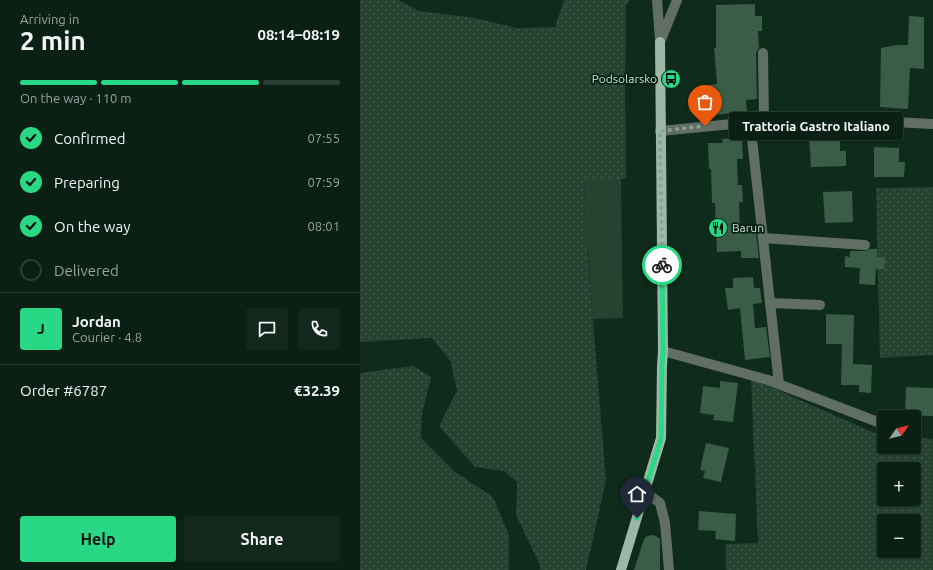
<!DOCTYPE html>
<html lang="en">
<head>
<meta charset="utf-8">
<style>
  :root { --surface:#0a2014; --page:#13281d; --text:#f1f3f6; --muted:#99a3a0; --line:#2a3e34; --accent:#29d885 }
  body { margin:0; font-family:Ubuntu,sans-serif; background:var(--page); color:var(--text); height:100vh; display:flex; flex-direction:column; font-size:15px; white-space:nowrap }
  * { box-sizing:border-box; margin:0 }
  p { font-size:13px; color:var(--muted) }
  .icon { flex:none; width:22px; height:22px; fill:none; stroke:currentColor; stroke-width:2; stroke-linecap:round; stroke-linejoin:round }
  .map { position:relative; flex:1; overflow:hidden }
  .side { display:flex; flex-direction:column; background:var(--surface); width:360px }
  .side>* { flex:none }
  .needle { width:26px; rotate:56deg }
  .tools { position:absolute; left:517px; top:410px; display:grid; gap:8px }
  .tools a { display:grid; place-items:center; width:44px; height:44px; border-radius:4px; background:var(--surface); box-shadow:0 1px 3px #0004,0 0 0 1px var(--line); font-size:20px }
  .pin { position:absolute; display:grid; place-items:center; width:34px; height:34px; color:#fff; margin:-41px -17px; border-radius:50% 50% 50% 0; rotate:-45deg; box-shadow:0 0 4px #0007 }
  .pin .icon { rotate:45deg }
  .courier { position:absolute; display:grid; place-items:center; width:40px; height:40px; margin:-20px; border:3px solid #29d885; border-radius:50%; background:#fff; color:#222; box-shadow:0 1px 5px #0007 }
  .bubble { position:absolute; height:28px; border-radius:4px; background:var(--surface); box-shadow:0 1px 3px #0004,0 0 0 1px var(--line); font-size:13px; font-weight:700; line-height:28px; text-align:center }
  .summary em { font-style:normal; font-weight:700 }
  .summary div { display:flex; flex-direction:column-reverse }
  .summary { display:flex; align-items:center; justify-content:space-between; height:68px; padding:0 20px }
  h1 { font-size:26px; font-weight:700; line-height:30px }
  .bar { display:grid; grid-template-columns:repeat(4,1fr); gap:6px 4px; align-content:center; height:48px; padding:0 20px }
  .bar i { height:5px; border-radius:3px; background:var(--line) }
  .bar .active { background:var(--accent) }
  .bar p { grid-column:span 4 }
  .line { display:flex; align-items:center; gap:10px; padding:0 20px; border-top:1px solid var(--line) }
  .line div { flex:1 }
  .round { display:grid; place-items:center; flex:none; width:42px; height:42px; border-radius:4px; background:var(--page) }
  ol { padding:0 20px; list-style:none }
  li { display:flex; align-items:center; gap:12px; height:44px }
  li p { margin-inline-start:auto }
  li .icon { padding:4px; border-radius:50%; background:var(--accent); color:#111; stroke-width:4 }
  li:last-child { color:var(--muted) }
  li i { width:22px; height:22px; border:2px solid var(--line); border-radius:50% }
  .primary-button { display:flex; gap:8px; margin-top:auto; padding:8px 20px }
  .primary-button a { flex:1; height:46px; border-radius:4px; background:var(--accent); color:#111; font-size:16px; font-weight:700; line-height:46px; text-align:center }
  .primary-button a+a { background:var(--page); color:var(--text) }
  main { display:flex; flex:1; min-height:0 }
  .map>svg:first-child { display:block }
</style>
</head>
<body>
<main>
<section class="side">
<div class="summary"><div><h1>2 min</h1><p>Arriving in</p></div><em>08:14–08:19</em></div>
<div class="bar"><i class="active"></i><i class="active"></i><i class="active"></i><i></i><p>On the way · 110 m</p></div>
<ol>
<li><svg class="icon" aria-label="check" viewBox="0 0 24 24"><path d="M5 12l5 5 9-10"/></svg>Confirmed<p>07:55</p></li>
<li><svg class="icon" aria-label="check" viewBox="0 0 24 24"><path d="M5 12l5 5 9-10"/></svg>Preparing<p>07:59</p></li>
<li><svg class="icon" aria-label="check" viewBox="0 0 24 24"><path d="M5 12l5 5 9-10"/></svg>On the way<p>08:01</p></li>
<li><i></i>Delivered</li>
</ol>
<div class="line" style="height:72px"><b class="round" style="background:var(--accent);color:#111">J</b><div><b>Jordan</b><p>Courier · 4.8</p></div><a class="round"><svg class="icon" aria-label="chat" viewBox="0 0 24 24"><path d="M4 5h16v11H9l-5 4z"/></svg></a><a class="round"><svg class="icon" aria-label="phone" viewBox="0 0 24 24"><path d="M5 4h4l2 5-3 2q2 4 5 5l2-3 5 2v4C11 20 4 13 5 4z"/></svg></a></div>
<div class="line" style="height:52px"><div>Order #6787</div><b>€32.39</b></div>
<div class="primary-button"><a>Help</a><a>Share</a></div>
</section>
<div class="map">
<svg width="573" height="570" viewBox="0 0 573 570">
  <defs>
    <pattern id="grass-dots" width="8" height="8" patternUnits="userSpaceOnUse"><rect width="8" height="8" fill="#264231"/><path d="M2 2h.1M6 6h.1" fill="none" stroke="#445d4e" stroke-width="1.8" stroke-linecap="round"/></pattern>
  </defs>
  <rect width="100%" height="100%" fill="#0e2b1b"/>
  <!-- grass -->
  <path fill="url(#grass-dots)" fill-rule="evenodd" d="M0,0H38L59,11L115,18L156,28L195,27L204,0H270L266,5L265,87L266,177L261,180L225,181L224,209L246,481L226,570H180V565L156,515L157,482L144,471L115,467L79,426L97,391L91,362L72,338L0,342Z
    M573,187V355L520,358L516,188Z
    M53,366L71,377L62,414L61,438L95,472L133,497L149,535V570H0V373Z
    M391,378L519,435H524V447H554V437L573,439V570H366V544L398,543ZM524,469H554V499H524ZM524,521H554V551H524Z"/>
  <!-- garden -->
  <path fill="#264231" d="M225,180H261L263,318L233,319L224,209Z"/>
  <!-- building -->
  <path fill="#3a5d47" d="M395,4V16H402V31H398L399,48L396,53L397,99L386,100L387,112L351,115L348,85L357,84L354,48H356V5Z
    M549,16L564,17V69L550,68L548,109L520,107L521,48L536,45H548Z
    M480,134V151H486V166L451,167L449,135Z
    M382,138L383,159H377L378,185H382L383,202H379L380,233H396L399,258H381V251L357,252L355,203H352L351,169H349L348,143H363L362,139Z
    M514,147L539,148V162H545L544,177H514Z
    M492,191L493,222L465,223L463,192Z
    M510,249H517V257H525L524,269H516L515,285L499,284L500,268L485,267V256L490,257V251H505Z
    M393,277L394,288H400L402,303L393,304L395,328L406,327L410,357L385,360L380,308L368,310L365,288H373V278Z
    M466,314L494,315L493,364L512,365L511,393L499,392V385H481L482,344H466Z
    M360,381L378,383L373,422L353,420L354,415L340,413L343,386L360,388Z
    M546,387L573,388V416L545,415Z
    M346,443L369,448L361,482L343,478L345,471L340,470Z
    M339,511L376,514L375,541L355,539L356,531L338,530Z
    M292,535L296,536L300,539V570H274L284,539L287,536Z"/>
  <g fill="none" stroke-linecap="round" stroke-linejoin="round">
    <!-- minor -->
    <path stroke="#616e65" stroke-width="10" d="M297,0L300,40
      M300,42L317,0
      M403,53L404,121
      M390,121L419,384
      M300,131L404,121L493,120L573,124
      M403,238L505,245
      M410,303L460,305
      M303,351L408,380L523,424
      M285,492L300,503L305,523L309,570"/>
    <!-- major -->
    <path stroke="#9db8a6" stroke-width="10" d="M261,570L301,438L302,366L303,351L300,42"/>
  </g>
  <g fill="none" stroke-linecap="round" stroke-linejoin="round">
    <!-- done -->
    <path stroke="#8da195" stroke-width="4" stroke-dasharray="0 7.2" d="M302,265L300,131L345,126"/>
    <!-- route -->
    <path stroke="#29d885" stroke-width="5" d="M277,518L301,438L302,366L303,351L302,265"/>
  </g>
  <!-- icons -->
  <defs>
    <g id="bus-disc" transform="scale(1)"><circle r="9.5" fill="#29d885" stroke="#042111"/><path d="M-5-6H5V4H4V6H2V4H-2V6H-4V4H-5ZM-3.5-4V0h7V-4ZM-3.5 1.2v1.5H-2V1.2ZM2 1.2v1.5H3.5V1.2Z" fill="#111"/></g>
    <g id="restaurant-disc" transform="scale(1)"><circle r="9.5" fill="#29d885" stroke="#042111"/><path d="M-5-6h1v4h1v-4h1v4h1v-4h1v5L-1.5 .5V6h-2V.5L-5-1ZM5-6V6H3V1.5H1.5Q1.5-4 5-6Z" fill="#111"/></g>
  </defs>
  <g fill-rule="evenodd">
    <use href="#bus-disc" x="311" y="79"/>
    <use href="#restaurant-disc" x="358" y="228"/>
  </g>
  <g text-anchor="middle" stroke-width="3.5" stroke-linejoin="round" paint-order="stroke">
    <!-- poi labels -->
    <g font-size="12" fill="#d1e1d6" stroke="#042111" text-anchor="end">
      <text x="297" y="83">Podsolarsko</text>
      <text x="372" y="232" text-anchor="start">Barun</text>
    </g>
  </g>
</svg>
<div class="tools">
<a><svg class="needle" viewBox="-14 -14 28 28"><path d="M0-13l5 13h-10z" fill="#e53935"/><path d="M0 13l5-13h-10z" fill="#99a3a0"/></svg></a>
<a>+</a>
<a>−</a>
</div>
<div class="pin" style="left:345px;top:126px;background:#ea580c"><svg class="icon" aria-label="bag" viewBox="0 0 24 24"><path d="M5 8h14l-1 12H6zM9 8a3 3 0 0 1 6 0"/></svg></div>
<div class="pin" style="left:277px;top:518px;background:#1f2937"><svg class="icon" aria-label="home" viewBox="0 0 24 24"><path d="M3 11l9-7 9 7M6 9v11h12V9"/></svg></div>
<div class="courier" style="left:302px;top:265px"><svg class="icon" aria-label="bike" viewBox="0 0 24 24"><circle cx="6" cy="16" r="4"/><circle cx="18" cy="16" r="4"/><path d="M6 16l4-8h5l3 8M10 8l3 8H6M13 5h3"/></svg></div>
<div class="bubble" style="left:369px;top:112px;width:174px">Trattoria Gastro Italiano</div>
</div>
</main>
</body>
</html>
